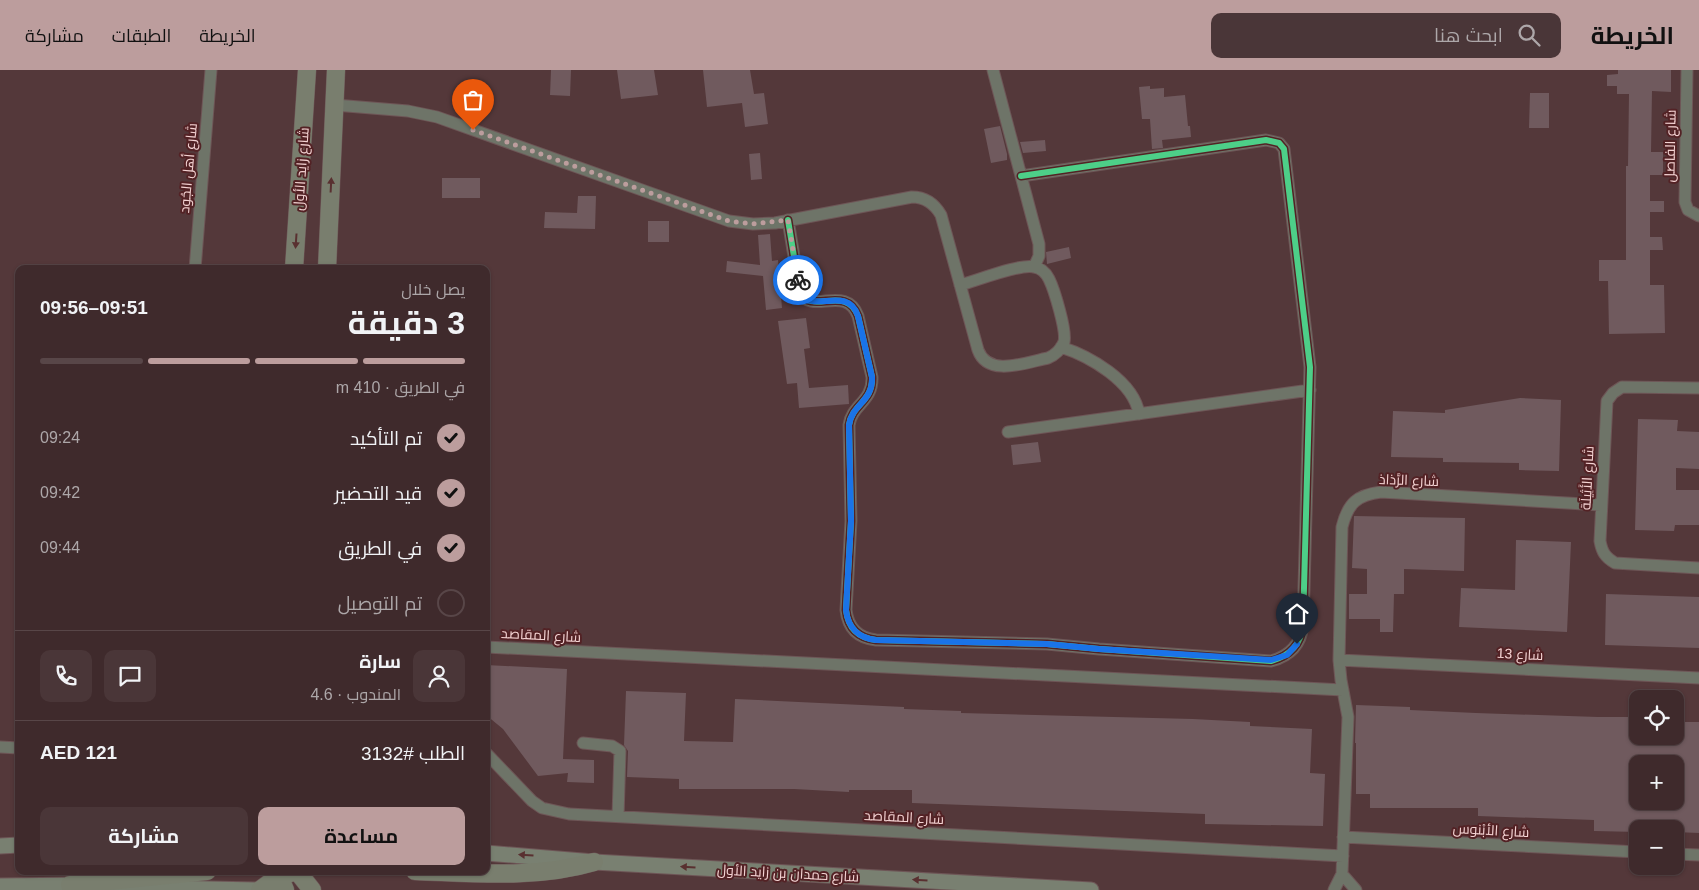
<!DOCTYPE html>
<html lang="ar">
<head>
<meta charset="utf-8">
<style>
  :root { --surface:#3f2a2c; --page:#4a3638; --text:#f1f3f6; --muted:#ada7a9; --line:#584648; --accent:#bc9d9d }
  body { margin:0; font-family:Helvetica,Cairo,sans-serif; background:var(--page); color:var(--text); direction:rtl; height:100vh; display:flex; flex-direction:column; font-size:19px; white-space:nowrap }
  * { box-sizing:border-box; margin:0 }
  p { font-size:16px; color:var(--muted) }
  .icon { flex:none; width:28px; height:28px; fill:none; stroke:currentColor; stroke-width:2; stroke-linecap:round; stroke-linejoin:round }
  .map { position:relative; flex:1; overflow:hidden; direction:ltr }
  .side { position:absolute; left:15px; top:195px; width:475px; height:610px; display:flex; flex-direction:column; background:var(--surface); border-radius:10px; box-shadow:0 1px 4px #0004,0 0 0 1px var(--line); direction:rtl }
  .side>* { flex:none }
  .tools { position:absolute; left:1629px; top:620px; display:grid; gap:10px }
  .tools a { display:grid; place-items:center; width:55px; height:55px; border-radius:10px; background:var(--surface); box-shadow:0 1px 4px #0004,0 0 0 1px var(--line); font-size:25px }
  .pin { position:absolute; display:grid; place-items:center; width:42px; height:42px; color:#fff; margin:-51px -21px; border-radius:50% 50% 50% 0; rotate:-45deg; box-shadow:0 0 5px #0007 }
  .pin .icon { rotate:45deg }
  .courier { position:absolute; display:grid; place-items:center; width:50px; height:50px; margin:-25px; border:4px solid #1a73e8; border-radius:50%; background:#fff; color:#222; box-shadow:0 1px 6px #0007 }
  .overview em { font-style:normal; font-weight:700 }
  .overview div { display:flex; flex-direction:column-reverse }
  .overview { display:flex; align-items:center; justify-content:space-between; height:85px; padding:0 25px }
  h1 { font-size:32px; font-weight:700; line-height:38px }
  .bar { display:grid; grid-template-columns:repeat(4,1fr); gap:8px 5px; align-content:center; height:60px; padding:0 25px }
  .bar i { height:6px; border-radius:4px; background:var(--line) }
  .bar .current { background:var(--accent) }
  .bar p { grid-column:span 4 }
  .line { display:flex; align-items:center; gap:12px; padding:0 25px; border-top:1px solid var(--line) }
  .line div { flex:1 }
  .round { display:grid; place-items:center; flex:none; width:52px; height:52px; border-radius:10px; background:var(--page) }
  ol { padding:0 25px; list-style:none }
  li { display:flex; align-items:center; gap:15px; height:55px }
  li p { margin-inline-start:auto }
  li .icon { padding:5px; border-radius:50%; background:var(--accent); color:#111; stroke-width:4 }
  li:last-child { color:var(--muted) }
  li i { width:28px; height:28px; border:2px solid var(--line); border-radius:50% }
  .button { display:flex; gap:10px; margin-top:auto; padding:10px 25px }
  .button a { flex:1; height:58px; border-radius:10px; background:var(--accent); color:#111; font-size:20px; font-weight:700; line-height:58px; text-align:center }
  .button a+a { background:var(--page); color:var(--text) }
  header { display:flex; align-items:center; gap:30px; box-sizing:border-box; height:70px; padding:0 25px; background:var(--accent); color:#111 }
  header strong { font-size:24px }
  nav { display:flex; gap:28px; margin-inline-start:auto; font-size:18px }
  .search { width:350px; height:45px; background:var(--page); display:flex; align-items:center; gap:12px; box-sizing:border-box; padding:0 18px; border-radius:10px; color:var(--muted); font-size:19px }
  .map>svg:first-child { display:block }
</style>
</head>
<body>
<header>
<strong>الخريطة</strong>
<div class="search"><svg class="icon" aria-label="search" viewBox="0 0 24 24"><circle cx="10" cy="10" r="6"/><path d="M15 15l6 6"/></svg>ابحث هنا</div>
<nav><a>الخريطة</a><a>الطبقات</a><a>مشاركة</a></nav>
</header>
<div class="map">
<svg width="1699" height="820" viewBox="0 0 1699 820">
  <rect width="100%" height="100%" fill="#54383a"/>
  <!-- building -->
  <path fill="#705a5e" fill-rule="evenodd" d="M551,0H571L570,26L550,25Z
    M617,0H654L658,25L621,29Z
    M703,0H750L754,24L764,23L768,54L745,57L742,33L707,37Z
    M1618,0H1671V22L1652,21L1651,82H1663V105H1650V131H1664V142H1650V167H1662L1663,180H1650V215H1664L1665,263L1609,264L1608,211H1599V190H1626V96H1628L1629,24H1617V16H1607V5L1618,4Z
    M1150,16V19L1164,18V27L1185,25L1188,56H1190L1191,67L1162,70L1163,78L1152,79L1150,49H1142L1139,17Z
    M1530,23H1549V58H1529Z
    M1000,56L1007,84V90L991,93L984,59Z
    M1045,70L1046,81L1023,83L1020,72Z
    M760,83L762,109L751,110L749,84Z
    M442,108H480V128H442Z
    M578,126H596L595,159L544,158L545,142L577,143Z
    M648,151H669V172H648Z
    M770,164L772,191L778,190L782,238L766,240L763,206L726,202L727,191L760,195L758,165Z
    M1069,177L1071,188L1047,194L1046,182Z
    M806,248L810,278L804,279L809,318L848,315L849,334L799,338L797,313L787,314L778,251Z
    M1520,328L1561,330L1559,401L1519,400V393L1443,392V388L1391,387L1393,341L1445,343V340Z
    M1638,349L1678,350L1677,361L1699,362V399L1676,398V420H1699V455H1675L1674,461L1635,460Z
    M1038,372L1041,392L1013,395L1011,375Z
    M1354,446L1465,448L1464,501L1404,499V524H1394L1393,562H1380V549H1349V524H1367V499L1352,498Z
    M1516,470L1571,472L1567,562L1459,557L1461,518L1515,520Z
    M1606,524L1699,527V578L1605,575Z
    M486,595L567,599L563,689L594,690V713L567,712L568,703L538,706L503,659L486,645Z
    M626,621L686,623L684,671L733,672L735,629L904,637V639L961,641V643L1193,649L1250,652V656L1312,659L1310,703L1325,704L1323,756L1205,754V744L912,733V720H849V722L794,719H679V709L627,707L628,681L624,675Z
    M1356,635L1410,637V640L1476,643L1598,647H1638V666H1675V652H1699V763L1675,762V759H1638V762L1594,761V750L1478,746V738H1370V724H1356V673H1355ZM1654,689L1675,690V731H1638V691H1654Z"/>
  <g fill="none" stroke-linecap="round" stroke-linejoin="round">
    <!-- minor casing -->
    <g stroke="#6e5657" stroke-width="13">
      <path id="minor" d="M993,0L1039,174V186L1034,197
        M1687,0L1685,132L1688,140L1699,146
        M335,35L408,41L437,47L729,151L753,154L775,153L912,127C925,127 934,133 941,145L978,280C988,308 1027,292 1048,288C1055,285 1061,279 1064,272C1067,261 1054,219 1049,209C1046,203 1041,198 1034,197C1021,193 976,211 960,215
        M788,150L800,223C812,245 846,214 858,246L872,307C873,332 852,334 849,355L851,451L846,540C848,558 858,568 876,570L1047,574L1099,579L1271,591C1290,586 1301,574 1303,555L1310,297L1284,79L1279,73L1266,70L1021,106
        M195,199L211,0
        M1061,277C1089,286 1134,311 1139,344
        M1699,318L1622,317L1613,323L1607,331L1600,471C1602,482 1605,487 1615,493L1699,498
        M1008,362L1310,320
        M486,577L1343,620
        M1339,590L1699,608
        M583,673L612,676L620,681L618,747
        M0,677L19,678
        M486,683L532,731L542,738L569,744L1343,786
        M1343,767L1638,782
        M1675,784L1699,785
        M1342,804L1356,820
        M1334,820L1342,804L1348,647L1341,610L1339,590L1342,457C1348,433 1357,425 1381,422L1601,435"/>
    </g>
    <!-- secondary casing -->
    <g stroke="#6e5657" stroke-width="17">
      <path id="secondary" d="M0,776L19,775
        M486,783L594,792L1091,820
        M0,816L81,815
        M114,817L259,820"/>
    </g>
    <!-- primary casing -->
    <g stroke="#6e5657" stroke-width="19">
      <path id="primary" d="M294,199L307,0
        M327,199L336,0
        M277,801L285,820
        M415,801C475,803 536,809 594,792
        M70,815L207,801
        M260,820L279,806L297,801L312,820"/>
    </g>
    <!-- minor -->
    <use href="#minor" stroke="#6e7468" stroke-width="11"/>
    <!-- secondary -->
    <use href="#secondary" stroke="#798071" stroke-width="15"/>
    <!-- primary -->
    <use href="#primary" stroke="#797e6e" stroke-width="18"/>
    <!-- cycleway casing -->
    <g stroke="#532225" stroke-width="9">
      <path id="cycleway" d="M788,150L800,223C812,245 846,214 858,246L872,307C873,332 852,334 849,355L851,451L846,540C848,558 858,568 876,570L1047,574L1099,579L1271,591C1290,586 1301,574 1303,555L1310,297L1284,79L1279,73L1266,70L1021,106"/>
    </g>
    <!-- cycleway -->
    <use href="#cycleway" stroke="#4dcf88" stroke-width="6"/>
  </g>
  <!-- one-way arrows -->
  <defs><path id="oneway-solid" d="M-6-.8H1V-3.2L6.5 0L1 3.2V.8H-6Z" transform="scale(1.25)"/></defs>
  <g fill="#593030">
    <use href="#oneway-solid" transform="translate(331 115) rotate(-87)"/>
    <use href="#oneway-solid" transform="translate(296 171) rotate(94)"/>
    <use href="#oneway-solid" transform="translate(526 785) rotate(-176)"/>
    <use href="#oneway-solid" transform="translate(688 797) rotate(-177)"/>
    <use href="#oneway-solid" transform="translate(920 810) rotate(-177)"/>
  </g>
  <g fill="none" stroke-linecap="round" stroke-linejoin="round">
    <!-- done -->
    <path stroke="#bc9d9d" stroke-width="5" stroke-dasharray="0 9" d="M473,60L729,151L752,154L788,150L798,210"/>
    <!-- route -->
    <path stroke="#1a73e8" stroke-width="6" d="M798,210L800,223L806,230C825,236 849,220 858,246L872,307C873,332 852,334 849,355L851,451L846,540C848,558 859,568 876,570L1047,574L1099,579L1271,590L1287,585L1297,574"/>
  </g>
  <g text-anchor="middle" stroke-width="4" stroke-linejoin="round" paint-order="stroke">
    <!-- street labels -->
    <g font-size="14" fill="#f4d3d3" stroke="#532225">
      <text transform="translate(1670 76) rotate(-89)" y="5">شارع الفاصل</text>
      <text transform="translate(188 98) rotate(-85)" y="5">شارع أهل الجُود</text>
      <text transform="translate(301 99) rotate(-86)" y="5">شارع زايد الأول</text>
      <text transform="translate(1587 408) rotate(-87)" y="5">شارع الأَثِيلَة</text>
      <text transform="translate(1409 410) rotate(2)" y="5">شارع الرَّذاذ</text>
      <text transform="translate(541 565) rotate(3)" y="5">شارع المقاصد</text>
      <text transform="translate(1520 584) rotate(3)" y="5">شارع 13</text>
      <text transform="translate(904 747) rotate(3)" y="5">شارع المقاصد</text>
      <text transform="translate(1491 760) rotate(3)" y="5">شارع الأبْنوس</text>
      <text transform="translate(788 803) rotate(3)" y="5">شارع حمدان بن زايد الأول</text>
    </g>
  </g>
</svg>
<div class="tools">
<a><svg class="icon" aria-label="locate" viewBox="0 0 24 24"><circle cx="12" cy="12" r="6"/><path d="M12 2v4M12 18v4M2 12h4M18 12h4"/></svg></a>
<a>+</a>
<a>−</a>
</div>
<div class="pin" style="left:473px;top:60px;background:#ea580c"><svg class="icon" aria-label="bag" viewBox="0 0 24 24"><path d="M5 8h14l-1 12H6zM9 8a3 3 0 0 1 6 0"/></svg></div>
<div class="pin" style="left:1297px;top:574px;background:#1f2937"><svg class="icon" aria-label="home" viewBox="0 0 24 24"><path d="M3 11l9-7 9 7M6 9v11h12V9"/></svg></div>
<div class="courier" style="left:798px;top:210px"><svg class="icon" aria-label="bike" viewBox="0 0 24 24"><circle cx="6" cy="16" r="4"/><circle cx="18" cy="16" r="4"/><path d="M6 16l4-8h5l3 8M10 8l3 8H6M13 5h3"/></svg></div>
<section class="side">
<div class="overview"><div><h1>3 دقيقة</h1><p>يصل خلال</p></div><em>09:51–09:56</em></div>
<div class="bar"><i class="current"></i><i class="current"></i><i class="current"></i><i></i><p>في الطريق · 410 m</p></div>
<ol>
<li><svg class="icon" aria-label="check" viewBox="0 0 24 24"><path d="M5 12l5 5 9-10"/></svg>تم التأكيد<p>09:24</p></li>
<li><svg class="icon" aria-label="check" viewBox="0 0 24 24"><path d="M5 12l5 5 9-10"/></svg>قيد التحضير<p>09:42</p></li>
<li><svg class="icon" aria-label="check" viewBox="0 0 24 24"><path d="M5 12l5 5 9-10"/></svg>في الطريق<p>09:44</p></li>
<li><i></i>تم التوصيل</li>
</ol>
<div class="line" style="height:90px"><a class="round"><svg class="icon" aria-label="person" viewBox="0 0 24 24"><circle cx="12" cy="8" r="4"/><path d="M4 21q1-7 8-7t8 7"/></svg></a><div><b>سارة</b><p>المندوب · 4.6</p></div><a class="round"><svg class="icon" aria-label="chat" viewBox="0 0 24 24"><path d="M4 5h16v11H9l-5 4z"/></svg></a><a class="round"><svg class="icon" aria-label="phone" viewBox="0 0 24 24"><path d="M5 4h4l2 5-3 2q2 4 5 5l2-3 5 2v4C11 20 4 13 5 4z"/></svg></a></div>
<div class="line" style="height:65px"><div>الطلب #3132</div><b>AED 121</b></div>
<div class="button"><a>مساعدة</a><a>مشاركة</a></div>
</section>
</div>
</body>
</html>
